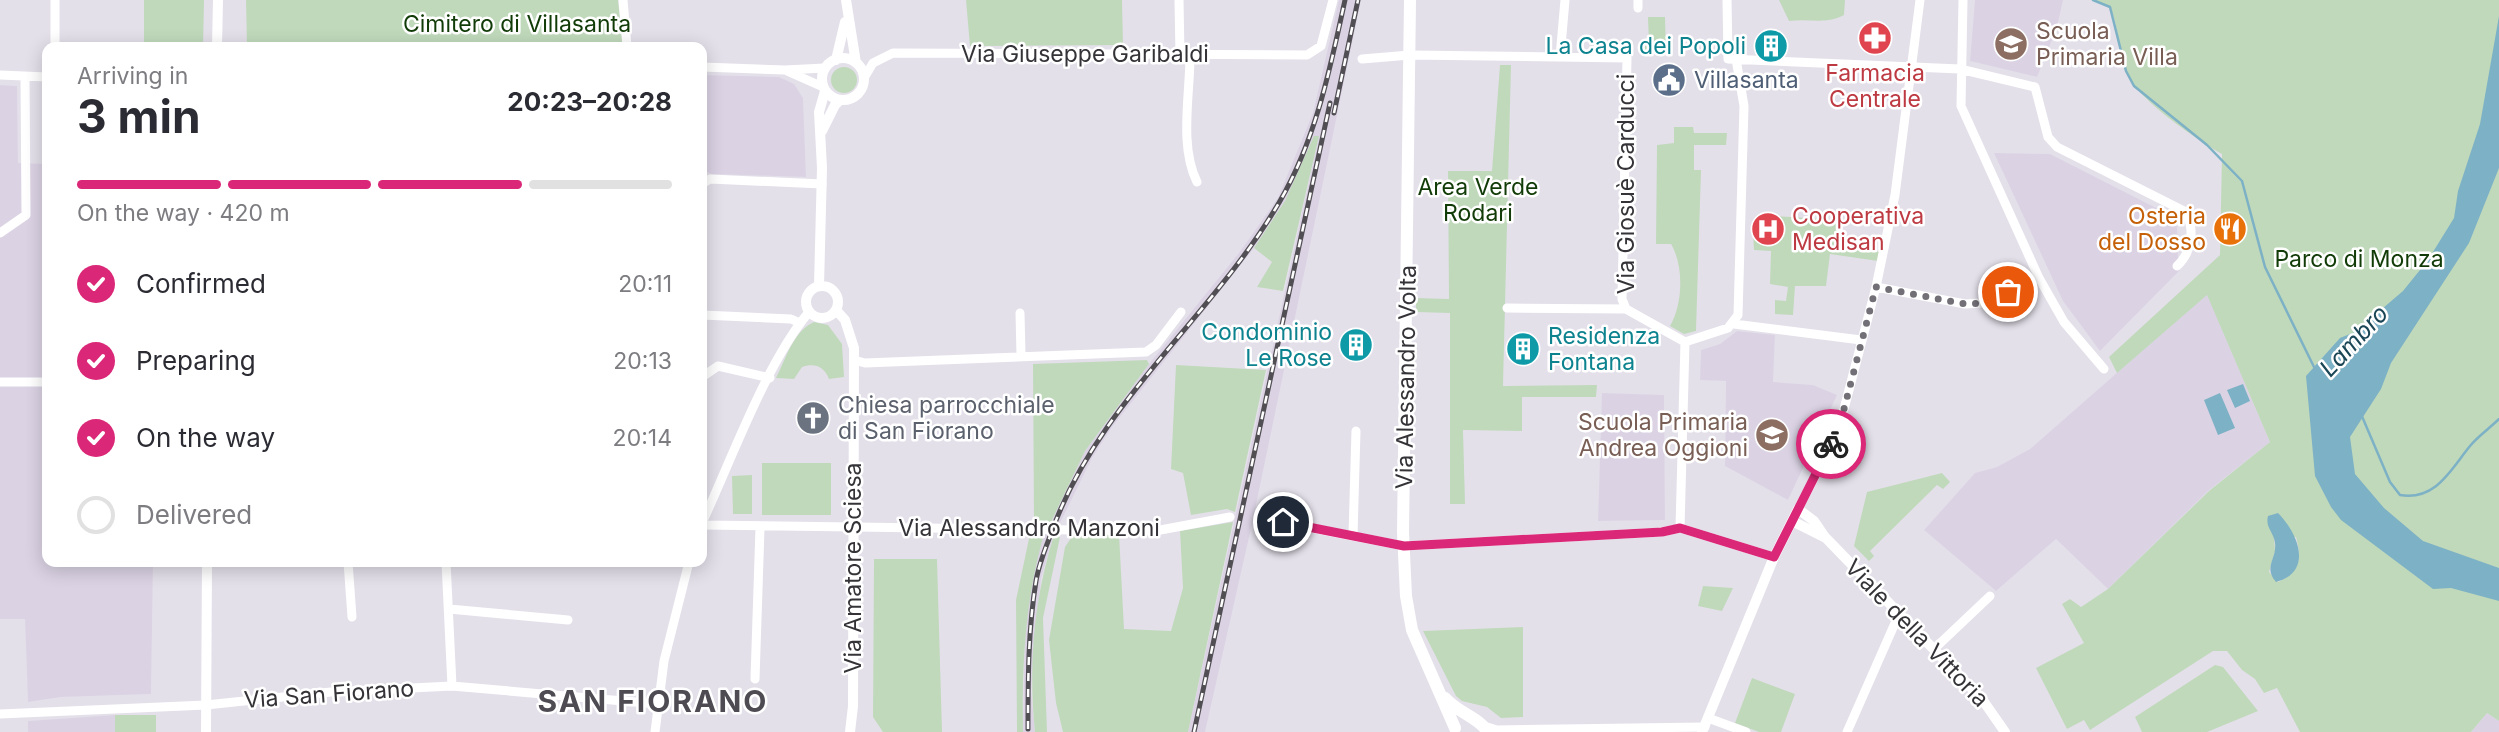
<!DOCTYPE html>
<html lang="en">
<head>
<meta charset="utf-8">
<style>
  :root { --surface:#fff; --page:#f7f7f7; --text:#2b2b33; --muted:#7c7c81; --line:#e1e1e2; --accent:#db2777 }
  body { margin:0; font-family:Inter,sans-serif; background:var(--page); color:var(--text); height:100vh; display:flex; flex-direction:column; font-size:26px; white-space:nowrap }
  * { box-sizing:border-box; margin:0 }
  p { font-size:23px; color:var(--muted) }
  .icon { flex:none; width:38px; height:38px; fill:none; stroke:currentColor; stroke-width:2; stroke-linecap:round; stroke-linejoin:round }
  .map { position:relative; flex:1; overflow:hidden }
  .panel { position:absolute; left:42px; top:42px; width:665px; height:525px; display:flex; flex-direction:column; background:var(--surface); border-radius:14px; box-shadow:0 4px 18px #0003 }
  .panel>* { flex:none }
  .pin { position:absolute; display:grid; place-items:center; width:60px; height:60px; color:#fff; margin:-30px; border:4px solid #fff; border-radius:50%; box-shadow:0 2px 7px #0007 }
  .courier { position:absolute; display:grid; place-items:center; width:70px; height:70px; margin:-35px; border:5px solid #db2777; border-radius:50%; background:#fff; color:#222; box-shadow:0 2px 9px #0007 }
  .headline em { font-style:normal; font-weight:700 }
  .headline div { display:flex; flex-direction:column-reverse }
  .headline { display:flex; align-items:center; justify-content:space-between; height:119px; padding:0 35px }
  h1 { font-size:46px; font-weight:700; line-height:52px }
  .bar { display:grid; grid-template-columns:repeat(4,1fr); gap:10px 7px; align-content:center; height:84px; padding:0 35px }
  .bar i { height:9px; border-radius:5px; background:var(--line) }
  .bar .current { background:var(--accent) }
  .bar p { grid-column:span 4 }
  ol { padding:0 35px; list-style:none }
  li { display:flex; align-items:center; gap:21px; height:77px }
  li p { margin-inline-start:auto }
  li .icon { padding:7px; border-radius:50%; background:var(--accent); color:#fff; stroke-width:4 }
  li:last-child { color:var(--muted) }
  li i { width:38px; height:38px; border:4px solid var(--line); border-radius:50% }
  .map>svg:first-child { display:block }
</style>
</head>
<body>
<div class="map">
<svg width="2499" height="732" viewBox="0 0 2499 732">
  <rect width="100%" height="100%" fill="#e4e0ea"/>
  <!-- built -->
  <path fill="#dbd3e4" d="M1339,0H1361L1252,524L1205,732H1188L1319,136L1285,201L1254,248L1112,427L1092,458L1058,527L1049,526L1085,451L1149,364L1239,253L1278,198L1313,113Z
    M1975,0H2063L2057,27L2037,77L1970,61Z
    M702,75L779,77L794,84L803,98L806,177L712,174L702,170Z
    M0,85L17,86L18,163L47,164V562H153L151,694L61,697L28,702L25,619H0Z
    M1994,153L2050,154L2172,216L2177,227L2178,259L2174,263L2180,270L2100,351L2063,301Z
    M2207,294L2270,442L2208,491L2108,589L2056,539L1996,591L1924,530L1975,473L1997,467L2030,449Z
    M1737,331L1775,335L1773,382L1813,385L1837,395L1788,500L1725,466L1726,381L1700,380L1701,350L1720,344Z
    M1602,393L1664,395L1665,520L1598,521Z
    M1044,534L1054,535L1041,578L1031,691L1035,732H1023L1025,627L1032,576Z
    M2487,713L2499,721V732H2471Z
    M115,715V732H28V721Z"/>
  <!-- green -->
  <path fill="#c0d9bb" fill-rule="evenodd" d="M144,0H204L203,47H144Z
    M246,0H618L623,47H247Z
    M966,0H1122L1123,45L970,46Z
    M1779,0H1845L1844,15C1827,25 1808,18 1789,21Z
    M2093,0H2499V721L2487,713L2471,732H2300L2277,688L2264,693L2255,679L2242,670L2227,651H2213L2090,730L2084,720L2067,729L2036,668L2084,643L2062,604L2070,599L2081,607L2108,589L2209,491L2270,442L2207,295L2117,373L2109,357L2220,255L2222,154C2196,139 2135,98 2125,70C2118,49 2119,27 2110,7ZM2274,537H2296C2302,559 2300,572 2278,582L2269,572L2275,551Z
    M1648,17H1665L1666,51H1643V46L1649,45Z
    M1500,65H1511L1503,386L1597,385L1596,397H1522V431L1463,430L1465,504H1450V313L1416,312V298L1449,299L1448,171H1492Z
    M831 80a13 13 0 1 1 26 0a13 13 0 1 1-26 0Z
    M1674,127H1693L1694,133H1727L1726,145H1694V170H1701L1696,331L1684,334L1670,326C1683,304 1684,266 1671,244H1656L1657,145L1674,143Z
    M1314,136H1319L1283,291L1257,287L1272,262L1254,248L1285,201Z
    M1774,216L1840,220L1838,246L1879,252L1878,261L1830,254L1826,286H1795L1793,315L1775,314V300L1786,301L1788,287L1770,284L1771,251L1754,250L1753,233L1772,234Z
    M814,322L828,325L842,344L844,377L829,379C824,366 814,363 802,367L794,379L776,378C786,359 793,331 814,322Z
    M1147,360L1149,364L1085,451L1049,526L1034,525L1033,364Z
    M1176,365L1266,370L1235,512L1227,509L1191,515L1183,473L1171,469Z
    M762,463H831V515H762Z
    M1942,473L1950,482L1943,489L1937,485L1870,551L1874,556L1869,561L1854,546L1867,492Z
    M752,475V514H733L732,476Z
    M1233,522L1188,732H1063L1056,703L1049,640L1065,547L1073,535L1119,534L1124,629L1171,631L1183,588L1180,531Z
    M1030,534H1044C1025,600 1022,664 1023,732H1017L1016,600Z
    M1054,535L1060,537L1043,618L1047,732H1035C1028,665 1034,598 1054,535Z
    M874,559H937L942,732H883L873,717Z
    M1703,586L1733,588L1722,611L1698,606Z
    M1523,627V717L1501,718L1487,707L1462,701L1456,696L1423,631Z
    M2215,665L2223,667L2258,711L2207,732H2142L2135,717Z
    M1752,678L1795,694L1781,732H1759L1735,723Z
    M115,715H156V732H115Z"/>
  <!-- water -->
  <path fill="#7db1c5" d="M2499,16V168L2469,243L2391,363L2381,389L2350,437L2355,474L2384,508L2423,541L2499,568V601L2451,588L2433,589L2341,520L2331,507L2315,476L2306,376L2340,338L2355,332L2403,291L2428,260L2454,218L2458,191L2480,124Z
    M2243,384L2250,401L2235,408L2227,390Z
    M2220,393L2235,428L2218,435L2204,400Z
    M2278,513C2298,533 2314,572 2276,582C2263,567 2277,559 2275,543C2274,532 2265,528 2268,516Z"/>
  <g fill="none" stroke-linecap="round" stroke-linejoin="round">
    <!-- stream -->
    <path stroke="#7db1c5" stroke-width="2.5" d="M2093,0L2110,7L2126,71L2134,86L2207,145L2242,181L2265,267L2315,369
      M2361,414L2390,482L2400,495C2436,501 2451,469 2470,446C2478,436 2490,428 2499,419"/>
    <!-- minor -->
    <path stroke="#fff" stroke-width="9" d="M623,0L627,47
      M1179,0L1180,55
      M1727,0L1728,59L1960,69L2035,87L2048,137L2057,147L2186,212C2195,231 2192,252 2177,266
      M1963,0L1961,106L2039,278L2064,322L2104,369
      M1638,8V0
      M55,47V0
      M1190,56C1190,95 1179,146 1197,182
      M1560,57L1565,0
      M1362,59L1410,55L1627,58L1622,299L1626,309L1685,342
      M702,67L785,70L825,68
      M787,71L823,87
      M0,75L47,77
      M864,78L873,63L893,53L1307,55L1321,46L1333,0
      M702,184L710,179L822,184
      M0,233L26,215L25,77
      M1876,287L1965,304L1982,303L2039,278
      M1507,308L1626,309
      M1020,313L1021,355
      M702,315L791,319L800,323
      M1734,324L1861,340
      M1685,342L1728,328L1738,315L1744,106L1736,59
      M854,360L865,363L1146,352L1156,345L1181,312
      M702,377L718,366L770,378
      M0,382H47
      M1798,509L1826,456L1844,409L1876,287L1895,195L1920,0
      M1259,518L1404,546L1662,532L1680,528L1774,557
      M702,523C731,461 766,363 809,312
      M702,525L1155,531L1230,517
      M1680,528L1685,342
      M1353,535L1356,431
      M348,562L352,617
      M446,562L452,686
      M449,609L568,620
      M1934,649L1990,596
      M755,679L760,528
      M0,714L206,705L331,692L452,686L658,704
      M1708,718L1746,732
      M1484,726L1497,730L1705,727
      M655,732L664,661L689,562
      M1847,732L1899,614"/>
    <!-- tertiary -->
    <path stroke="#fff" stroke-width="10" d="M846,0L856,63
      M217,47L218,0
      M822 79a21 21 0 1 1 42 0a21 21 0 1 1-42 0Z
      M836,60L845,22
      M822,131L835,105L840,100
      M806 302a16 16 0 1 1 32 0a16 16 0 1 1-32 0Z
      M819,286L822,168L819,112L825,91
      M836,310L845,320L854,348L853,706L850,732
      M1792,521L1824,537
      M206,732L207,562
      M1702,732L1774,557L1798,509L1814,521L1825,537L1982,699L2005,732"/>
    <!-- secondary -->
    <path stroke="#fff" stroke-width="12" d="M1410,0L1403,532L1406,596L1412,630L1455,728
      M1445,698C1458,713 1482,719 1487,732"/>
    <!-- rail casing -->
    <g stroke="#524f54" stroke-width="5">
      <path id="rail" d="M1334,113L1358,0
        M1028,729C1028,680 1028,630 1036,581C1039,563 1046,547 1052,531C1098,402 1213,317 1280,201C1316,139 1330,69 1345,0
        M1194,732L1330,103"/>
    </g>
    <!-- rail -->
    <use href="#rail" stroke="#fff" stroke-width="2.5" stroke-dasharray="8" stroke-linecap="butt"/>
  </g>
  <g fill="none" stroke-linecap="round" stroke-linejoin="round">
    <!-- done -->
    <path stroke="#727076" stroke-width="7" stroke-dasharray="0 12.6" d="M1831,444L1844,409L1876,287L1965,304L1982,303L2008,292"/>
    <!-- route -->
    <path stroke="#db2777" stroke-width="9" d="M1283,522L1404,546L1662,532L1680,528L1774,557L1831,444"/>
  </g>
  <!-- icons -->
  <defs>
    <g id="pharmacy-disc" transform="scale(1.75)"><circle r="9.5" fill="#e0444e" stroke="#fff"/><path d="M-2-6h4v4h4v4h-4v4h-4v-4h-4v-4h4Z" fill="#fff"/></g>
    <g id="school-disc" transform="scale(1.75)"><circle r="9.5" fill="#8d6e63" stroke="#fff"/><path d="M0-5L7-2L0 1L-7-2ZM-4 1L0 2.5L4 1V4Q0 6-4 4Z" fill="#fff"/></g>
    <g id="building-disc" transform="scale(1.75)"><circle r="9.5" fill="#0f9aa8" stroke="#fff"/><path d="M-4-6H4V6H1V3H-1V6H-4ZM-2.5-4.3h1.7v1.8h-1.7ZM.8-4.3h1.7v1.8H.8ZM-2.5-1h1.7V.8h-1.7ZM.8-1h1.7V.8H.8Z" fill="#fff"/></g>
    <g id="civic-disc" transform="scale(1.75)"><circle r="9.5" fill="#5c6f8a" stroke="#fff"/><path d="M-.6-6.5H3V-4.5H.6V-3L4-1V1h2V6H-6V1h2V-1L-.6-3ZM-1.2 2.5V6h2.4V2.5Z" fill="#fff"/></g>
    <g id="hospital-disc" transform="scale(1.75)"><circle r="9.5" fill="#e0444e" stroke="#fff"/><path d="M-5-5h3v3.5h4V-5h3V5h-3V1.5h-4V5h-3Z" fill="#fff"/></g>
    <g id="restaurant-disc" transform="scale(1.75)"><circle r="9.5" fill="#e8710a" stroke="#fff"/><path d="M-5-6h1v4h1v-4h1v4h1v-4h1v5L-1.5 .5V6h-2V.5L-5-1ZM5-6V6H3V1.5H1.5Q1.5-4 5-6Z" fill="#fff"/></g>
    <g id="church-disc" transform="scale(1.75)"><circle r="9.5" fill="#6b7280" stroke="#fff"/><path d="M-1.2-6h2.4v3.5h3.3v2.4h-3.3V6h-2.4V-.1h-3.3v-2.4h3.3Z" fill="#fff"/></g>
  </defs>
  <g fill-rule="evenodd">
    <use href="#pharmacy-disc" x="1875" y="38"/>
    <use href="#school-disc" x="2011" y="44"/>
    <use href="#building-disc" x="1771" y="46"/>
    <use href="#civic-disc" x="1669" y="80"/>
    <use href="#hospital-disc" x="1768" y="229"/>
    <use href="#restaurant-disc" x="2230" y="229"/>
    <use href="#building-disc" x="1356" y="345"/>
    <use href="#building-disc" x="1523" y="349"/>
    <use href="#church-disc" x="813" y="418"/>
    <use href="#school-disc" x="1772" y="435"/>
  </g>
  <g text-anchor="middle" stroke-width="5" stroke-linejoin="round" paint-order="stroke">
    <!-- park labels -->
    <g font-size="23" fill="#113b07" stroke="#fff">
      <text x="517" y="32">Cimitero di Villasanta</text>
      <text x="1478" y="195">Area Verde<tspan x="1478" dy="26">Rodari</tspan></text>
      <text x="2359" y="267">Parco di Monza</text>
    </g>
    <!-- education labels -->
    <g font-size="23" fill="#785e54" stroke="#fff" text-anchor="start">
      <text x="2036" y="39">Scuola<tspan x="2036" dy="26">Primaria Villa</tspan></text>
      <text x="1748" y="430" text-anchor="end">Scuola Primaria<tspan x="1748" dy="26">Andrea Oggioni</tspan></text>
    </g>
    <!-- culture labels -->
    <g font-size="23" fill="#0d838f" stroke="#fff" text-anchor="end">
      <text x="1746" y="54">La Casa dei Popoli</text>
      <text x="1332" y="340">Condominio<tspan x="1332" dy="26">Le Rose</tspan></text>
      <text x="1548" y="344" text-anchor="start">Residenza<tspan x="1548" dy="26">Fontana</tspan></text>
    </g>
    <!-- street labels -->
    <g font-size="23" fill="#353337" stroke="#fff">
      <text x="1085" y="62">Via Giuseppe Garibaldi</text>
      <text transform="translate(1626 184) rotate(-90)" y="8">Via Giosuè Carducci</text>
      <text transform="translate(1406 377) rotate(-89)" y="8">Via Alessandro Volta</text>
      <text x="1029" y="536">Via Alessandro Manzoni</text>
      <text transform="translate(853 568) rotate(-90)" y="8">Via Amatore Sciesa</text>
      <text transform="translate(1917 633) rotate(46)" y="8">Viale della Vittoria</text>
      <text transform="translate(329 694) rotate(-4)" y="8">Via San Fiorano</text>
    </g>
    <!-- health labels -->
    <g font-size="23" fill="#be3a42" stroke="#fff">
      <text x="1875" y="81">Farmacia<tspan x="1875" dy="26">Centrale</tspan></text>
      <text x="1792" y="224" text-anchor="start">Cooperativa<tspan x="1792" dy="26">Medisan</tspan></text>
    </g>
    <!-- service labels -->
    <g font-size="23" fill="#4e5e75" stroke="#fff" text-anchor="start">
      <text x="1694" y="88">Villasanta</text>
    </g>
    <!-- food labels -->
    <g font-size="23" fill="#c56008" stroke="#fff" text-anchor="end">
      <text x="2206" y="224">Osteria<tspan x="2206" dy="26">del Dosso</tspan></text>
    </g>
    <!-- worship labels -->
    <g font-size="23" fill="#5b616d" stroke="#fff" text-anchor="start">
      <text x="838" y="413">Chiesa parrocchiale<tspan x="838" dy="26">di San Fiorano</tspan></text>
    </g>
    <!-- water labels -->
    <g font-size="24" font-style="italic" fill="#1a4656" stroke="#fff">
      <text transform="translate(2354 341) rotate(-47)" y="8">Lambro</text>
    </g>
    <!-- district labels -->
    <g font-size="30" font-weight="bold" letter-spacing="2" fill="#4e4b53" stroke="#fff">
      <text x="653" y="712">SAN FIORANO</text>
    </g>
  </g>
</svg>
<div class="pin" style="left:2008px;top:292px;background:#ea580c"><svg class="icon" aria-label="bag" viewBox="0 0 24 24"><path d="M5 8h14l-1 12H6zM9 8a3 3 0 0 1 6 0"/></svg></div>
<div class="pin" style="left:1283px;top:522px;background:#1f2937"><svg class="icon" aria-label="home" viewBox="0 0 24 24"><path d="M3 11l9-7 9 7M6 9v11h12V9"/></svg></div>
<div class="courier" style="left:1831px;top:444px"><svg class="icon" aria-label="bike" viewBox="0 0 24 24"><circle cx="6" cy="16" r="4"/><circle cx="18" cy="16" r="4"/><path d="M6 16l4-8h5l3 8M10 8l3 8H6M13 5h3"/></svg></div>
<section class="panel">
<div class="headline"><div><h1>3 min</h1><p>Arriving in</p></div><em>20:23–20:28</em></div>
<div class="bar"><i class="current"></i><i class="current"></i><i class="current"></i><i></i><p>On the way · 420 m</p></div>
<ol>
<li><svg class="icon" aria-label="check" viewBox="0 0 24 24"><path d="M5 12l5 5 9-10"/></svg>Confirmed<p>20:11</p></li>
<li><svg class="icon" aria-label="check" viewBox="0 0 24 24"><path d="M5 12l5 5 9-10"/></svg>Preparing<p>20:13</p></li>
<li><svg class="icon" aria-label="check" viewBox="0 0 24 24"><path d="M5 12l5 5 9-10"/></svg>On the way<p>20:14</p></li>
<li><i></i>Delivered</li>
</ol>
</section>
</div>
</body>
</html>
